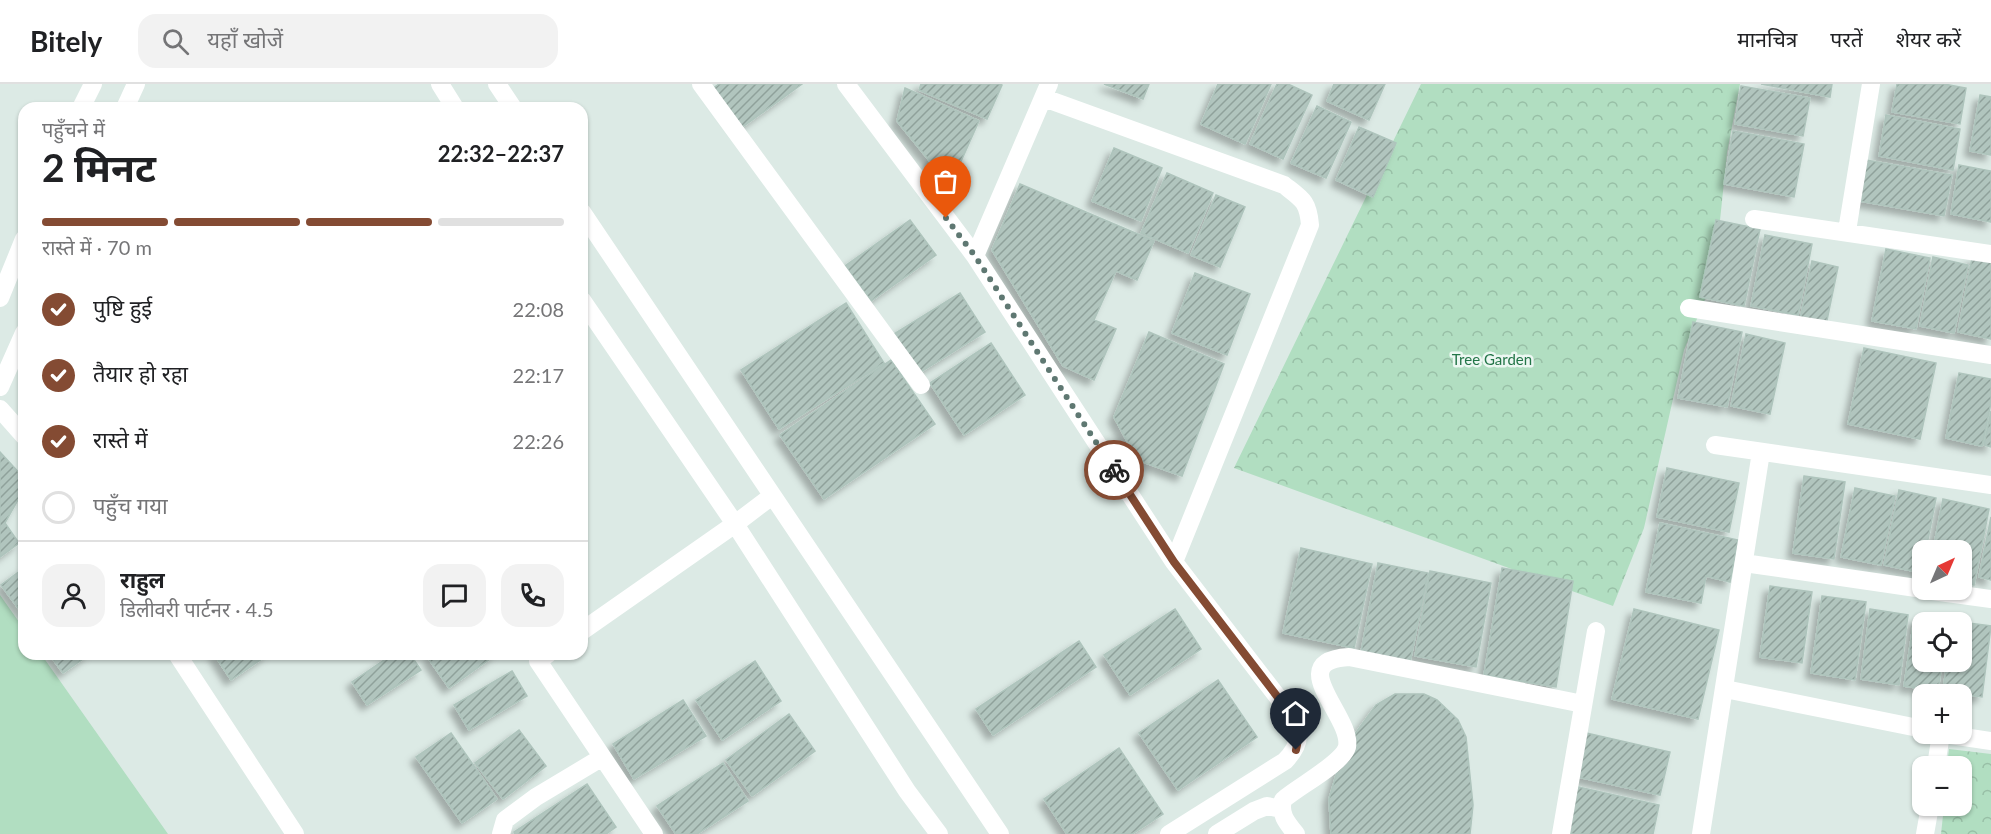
<!DOCTYPE html>
<html lang="hi">
<head>
<meta charset="utf-8">
<style>
  :root { --surface:#fff; --page:#f2f2f2; --text:#202124; --muted:#757577; --line:#e0e0e0; --accent:#844b33 }
  body { margin:0; font-family:Lato,"Noto Sans Devanagari",sans-serif; background:var(--page); color:var(--text); height:100vh; display:flex; flex-direction:column; font-size:22px; white-space:nowrap }
  * { box-sizing:border-box; margin:0 }
  p { font-size:20px; color:var(--muted) }
  .icon { flex:none; width:33px; height:33px; fill:none; stroke:currentColor; stroke-width:2; stroke-linecap:round; stroke-linejoin:round }
  .map { position:relative; flex:1; overflow:hidden }
  .details { position:absolute; left:18px; top:18px; width:570px; height:558px; display:flex; flex-direction:column; background:var(--surface); border-radius:18px; box-shadow:0 2px 4px #0004 }
  .details>* { flex:none }
  .needle { width:39px; rotate:44deg }
  .tools { position:absolute; left:1912px; top:456px; display:grid; gap:12px }
  .tools a { display:grid; place-items:center; width:60px; height:60px; border-radius:12px; background:var(--surface); box-shadow:0 2px 4px #0004; font-size:30px }
  .pin { position:absolute; display:grid; place-items:center; width:51px; height:51px; color:#fff; margin:-62px -26px; border-radius:50% 50% 50% 0; rotate:-45deg; box-shadow:0 0 6px #0007 }
  .pin .icon { rotate:45deg }
  .courier { position:absolute; display:grid; place-items:center; width:60px; height:60px; margin:-30px; border:4px solid #844b33; border-radius:50%; background:#fff; color:#222; box-shadow:0 2px 8px #0007 }
  .headline em { font-style:normal; font-weight:700 }
  .headline div { display:flex; flex-direction:column-reverse }
  .headline { display:flex; align-items:center; justify-content:space-between; height:102px; padding:0 24px }
  h1 { font-size:39px; font-weight:700; line-height:45px }
  .bar { display:grid; grid-template-columns:repeat(4,1fr); gap:9px 6px; align-content:center; height:72px; padding:0 24px }
  .bar i { height:8px; border-radius:4px; background:var(--line) }
  .bar .on { background:var(--accent) }
  .bar p { grid-column:span 4 }
  .line { display:flex; align-items:center; gap:15px; padding:0 24px; border-top:2px solid var(--line) }
  .line div { flex:1 }
  .round { display:grid; place-items:center; flex:none; width:63px; height:63px; border-radius:18px; background:var(--page) }
  ol { padding:0 24px; list-style:none }
  li { display:flex; align-items:center; gap:18px; height:66px }
  li p { margin-inline-start:auto }
  li .icon { padding:6px; border-radius:50%; background:var(--accent); color:#fff; stroke-width:4 }
  li:last-child { color:var(--muted) }
  li i { width:33px; height:33px; border:3px solid var(--line); border-radius:50% }
  header { display:flex; align-items:center; gap:36px; box-sizing:border-box; height:84px; padding:0 30px; background:var(--surface); border-bottom:2px solid var(--line) }
  header strong { font-size:28px }
  nav { display:flex; gap:33px; margin-inline-start:auto; font-size:21px }
  .search { width:420px; height:54px; background:var(--page); display:flex; align-items:center; gap:15px; box-sizing:border-box; padding:0 21px; border-radius:18px; color:var(--muted); font-size:22px }
  .map>svg:first-child { display:block }
</style>
</head>
<body>
<header>
<strong>Bitely</strong>
<div class="search"><svg class="icon" aria-label="search" viewBox="0 0 24 24"><circle cx="10" cy="10" r="6"/><path d="M15 15l6 6"/></svg>यहाँ खोजें</div>
<nav><a>मानचित्र</a><a>परतें</a><a>शेयर करें</a></nav>
</header>
<div class="map">
<svg width="1991" height="750" viewBox="0 0 1991 750">
  <defs>
    <pattern id="forest-crowns" width="20" height="18" patternUnits="userSpaceOnUse" patternTransform="scale(1.5)"><rect width="20" height="18" fill="#b1dec1"/><path d="M2 6a3 3 0 1 1 6 0M12 15a3 3 0 1 1 6 0" fill="none" stroke="#98bfa6"/></pattern>
    <pattern id="building-hatch" width="6" height="6" patternUnits="userSpaceOnUse" patternTransform="scale(1.5)"><rect width="6" height="6" fill="#b1c5be"/><path d="M-1 1l2-2M0 6l6-6M5 7l2-2" fill="none" stroke="#8fa19b"/></pattern>
    <filter id="shadow"><feDropShadow dx="-5.5" dy="5.5" stdDeviation="3" flood-color="#0004"/></filter>
  </defs>
  <rect width="100%" height="100%" fill="#dceae5"/>
  <!-- green -->
  <path fill="#b1dec1" d="M0,511L24,545V570H41L168,750H0Z"/>
  <!-- forest -->
  <path fill="url(#forest-crowns)" d="M1421,0H1740L1727,69L1714,194L1684,266L1644,444L1613,522L1234,384Z
    M1949,665L1991,670V750H1941L1944,722H1962V682H1947Z"/>
  <!-- building -->
  <path fill="url(#building-hatch)" stroke="#aec4bc" stroke-width="1.5" filter="url(#shadow)" d="M719,0H802L741,44L712,5Z
    M921,0H1000L1002,1L987,35L919,6Z
    M1104,0H1149L1143,15Z
    M1218,0H1271L1245,60L1201,40Z
    M1277,0H1288L1312,11L1283,75L1250,60Z
    M1334,0H1385L1369,36L1327,17Z
    M1761,0H1832L1830,13Z
    M1897,0H1944L1966,4L1960,40L1892,28Z
    M1741,2L1810,14L1803,52L1735,40Z
    M905,4L979,37L950,102L897,37Z
    M1980,11L1991,13V71L1970,67Z
    M1317,22L1351,38L1326,94L1291,79Z
    M1886,31L1960,45L1953,86L1879,72Z
    M1359,43L1396,59L1373,113L1336,96Z
    M1733,47L1804,60L1794,113L1724,100Z
    M1114,64L1162,84L1141,137L1092,117Z
    M1866,76L1952,91L1944,132L1859,117Z
    M1959,81L1991,87V138L1951,130Z
    M1167,89L1213,109L1188,169L1141,149Z
    M1020,100L1154,157L1137,196L1116,187L1094,236L1116,245L1094,296L1063,282L992,166Z
    M1216,111L1245,123L1220,183L1191,171Z
    M910,136L936,171L871,217L845,182Z
    M1716,136L1760,145L1744,222L1700,213Z
    M1765,151L1812,160L1798,231L1751,222Z
    M1886,165L1930,174L1916,245L1872,237Z
    M1933,173L1968,181L1954,249L1920,242Z
    M1972,174L1991,178V255L1958,248Z
    M1812,177L1838,183L1826,241L1800,236Z
    M1195,189L1250,210L1227,271L1172,249Z
    M960,209L985,248L919,289L894,250Z
    M846,219L884,279L779,345L741,286Z
    M1693,238L1742,248L1727,323L1678,314Z
    M1149,248L1224,280L1182,392L1137,376L1114,333Z
    M1746,250L1785,259L1770,330L1731,322Z
    M991,259L1025,311L964,351L930,299Z
    M1864,264L1936,279L1920,355L1848,340Z
    M891,276L935,340L824,415L780,351Z
    M1959,289L1991,295V319L1982,362L1946,354Z
    M1991,327V363L1984,361Z
    M0,368L24,394V405L5,439L19,459L0,473Z
    M1667,384L1739,399L1729,448L1657,433Z
    M1804,392L1845,398L1834,475L1793,469Z
    M1855,404L1895,412L1881,481L1841,473Z
    M1899,406L1936,414L1926,466H1923L1922,489L1884,481Z
    M1943,415L1989,425L1974,501L1962,498V466H1933Z
    M1991,433V496L1979,493Z
    M1660,439L1738,456L1730,498L1706,492L1701,519L1646,508Z
    M1301,464L1372,480L1354,564L1283,549Z
    M1378,479L1428,489L1410,578L1361,568Z
    M24,484V532L1,501Z
    M1502,484L1573,497L1556,603L1484,591Z
    M1430,487L1491,499L1476,583L1415,572Z
    M1770,502L1812,508L1802,579L1760,573Z
    M1822,512L1866,518L1855,596L1811,589Z
    M1175,525L1201,565L1130,611L1104,571Z
    M1634,525L1719,546L1698,635L1612,615Z
    M1870,525L1908,531L1899,601L1861,595Z
    M1914,535L1935,538H1923V578H1942L1938,607L1904,602Z
    M1953,537L1991,542L1982,613L1943,607L1947,578H1962V538H1953Z
    M1079,557L1096,583L993,651L976,625Z
    M49,570H90L63,589Z
    M214,570H269L231,596Z
    M393,570H410L421,586L367,621L352,598Z
    M433,570H497L449,604L428,574Z
    M755,577L781,617L722,656L696,616Z
    M512,587L527,612L469,646L454,621Z
    M1218,596L1257,653L1178,706L1139,649Z
    M1395,610H1424L1437,616L1458,636L1466,653L1473,721L1470,750H1331L1329,715L1337,688L1355,650L1376,621Z
    M683,616L706,652L634,695L613,660Z
    M789,630L815,667L752,712L726,676Z
    M519,646L546,682L503,715L475,679Z
    M1582,648L1670,668L1660,711L1573,692Z
    M451,649L497,715L462,739L416,673Z
    M1119,664L1163,730L1132,750H1067L1044,715Z
    M723,679L748,717L697,750H676L657,722Z
    M587,700L616,743L606,750H515L514,748Z
    M1574,702L1659,721L1653,750H1573L1564,748Z"/>
  <g fill="none" stroke-linecap="round" stroke-linejoin="round">
    <!-- minor -->
    <path stroke="#fff" stroke-width="18" d="M440,0L455,24
      M497,0L513,24
      M701,0L921,301
      M846,0L975,172L1174,478L1283,620C1297,644 1307,654 1285,677L1169,750
      M1044,14L1284,101C1302,115 1308,117 1310,141L1174,478
      M81,24L93,0
      M125,24L136,0
      M582,128L1000,750
      M1754,135L1991,170
      M1847,147L1871,0
      M975,172L1049,0
      M0,214L24,155
      M582,216L735,440L907,707L939,750
      M1689,224L1991,271
      M0,303L24,249
      M0,325L24,352
      M1715,361L1991,401
      M1744,479L1923,505
      M1925,506L1991,515
      M582,547L735,440L772,412
      M177,570L295,750
      M548,570L538,577L654,750
      M1725,605L1923,645
      M1944,650L1991,657
      M1936,682L1941,650
      M501,750L505,736L536,713L601,674
      M1217,750L1254,727L1267,722L1281,725
      M1296,750C1287,739 1279,730 1283,716C1297,703 1342,680 1347,663C1353,632 1282,577 1349,573L1583,620
      M1561,750L1596,547
      M1701,750L1761,368
      M1925,750L1930,722"/>
  </g>
  <g fill="none" stroke-linecap="round" stroke-linejoin="round">
    <!-- done -->
    <path stroke="#5f7872" stroke-width="6" stroke-dasharray="0 10.8" d="M946,134L975,172L1114,386"/>
    <!-- route -->
    <path stroke="#844b33" stroke-width="8" d="M1114,386L1174,478L1283,620C1293,636 1301,648 1296,666"/>
  </g>
  <g text-anchor="middle" stroke-width="5" stroke-linejoin="round" paint-order="stroke">
    <!-- park labels -->
    <g font-size="15" fill="#237548" stroke="#ecf7f2">
      <text x="1492" y="281">Tree Garden</text>
    </g>
  </g>
</svg>
<div class="tools">
<a><svg class="needle" viewBox="-14 -14 28 28"><path d="M0-13l5 13h-10z" fill="#e53935"/><path d="M0 13l5-13h-10z" fill="#757577"/></svg></a>
<a><svg class="icon" aria-label="locate" viewBox="0 0 24 24"><circle cx="12" cy="12" r="6"/><path d="M12 2v4M12 18v4M2 12h4M18 12h4"/></svg></a>
<a>+</a>
<a>−</a>
</div>
<div class="pin" style="left:946px;top:134px;background:#ea580c"><svg class="icon" aria-label="bag" viewBox="0 0 24 24"><path d="M5 8h14l-1 12H6zM9 8a3 3 0 0 1 6 0"/></svg></div>
<div class="pin" style="left:1296px;top:666px;background:#1f2937"><svg class="icon" aria-label="home" viewBox="0 0 24 24"><path d="M3 11l9-7 9 7M6 9v11h12V9"/></svg></div>
<div class="courier" style="left:1114px;top:386px"><svg class="icon" aria-label="bike" viewBox="0 0 24 24"><circle cx="6" cy="16" r="4"/><circle cx="18" cy="16" r="4"/><path d="M6 16l4-8h5l3 8M10 8l3 8H6M13 5h3"/></svg></div>
<section class="details">
<div class="headline"><div><h1>2 मिनट</h1><p>पहुँचने में</p></div><em>22:32–22:37</em></div>
<div class="bar"><i class="on"></i><i class="on"></i><i class="on"></i><i></i><p>रास्ते में · 70 m</p></div>
<ol>
<li><svg class="icon" aria-label="check" viewBox="0 0 24 24"><path d="M5 12l5 5 9-10"/></svg>पुष्टि हुई<p>22:08</p></li>
<li><svg class="icon" aria-label="check" viewBox="0 0 24 24"><path d="M5 12l5 5 9-10"/></svg>तैयार हो रहा<p>22:17</p></li>
<li><svg class="icon" aria-label="check" viewBox="0 0 24 24"><path d="M5 12l5 5 9-10"/></svg>रास्ते में<p>22:26</p></li>
<li><i></i>पहुँच गया</li>
</ol>
<div class="line" style="height:108px"><a class="round"><svg class="icon" aria-label="person" viewBox="0 0 24 24"><circle cx="12" cy="8" r="4"/><path d="M4 21q1-7 8-7t8 7"/></svg></a><div><b>राहुल</b><p>डिलीवरी पार्टनर · 4.5</p></div><a class="round"><svg class="icon" aria-label="chat" viewBox="0 0 24 24"><path d="M4 5h16v11H9l-5 4z"/></svg></a><a class="round"><svg class="icon" aria-label="phone" viewBox="0 0 24 24"><path d="M5 4h4l2 5-3 2q2 4 5 5l2-3 5 2v4C11 20 4 13 5 4z"/></svg></a></div>
</section>
</div>
</body>
</html>
